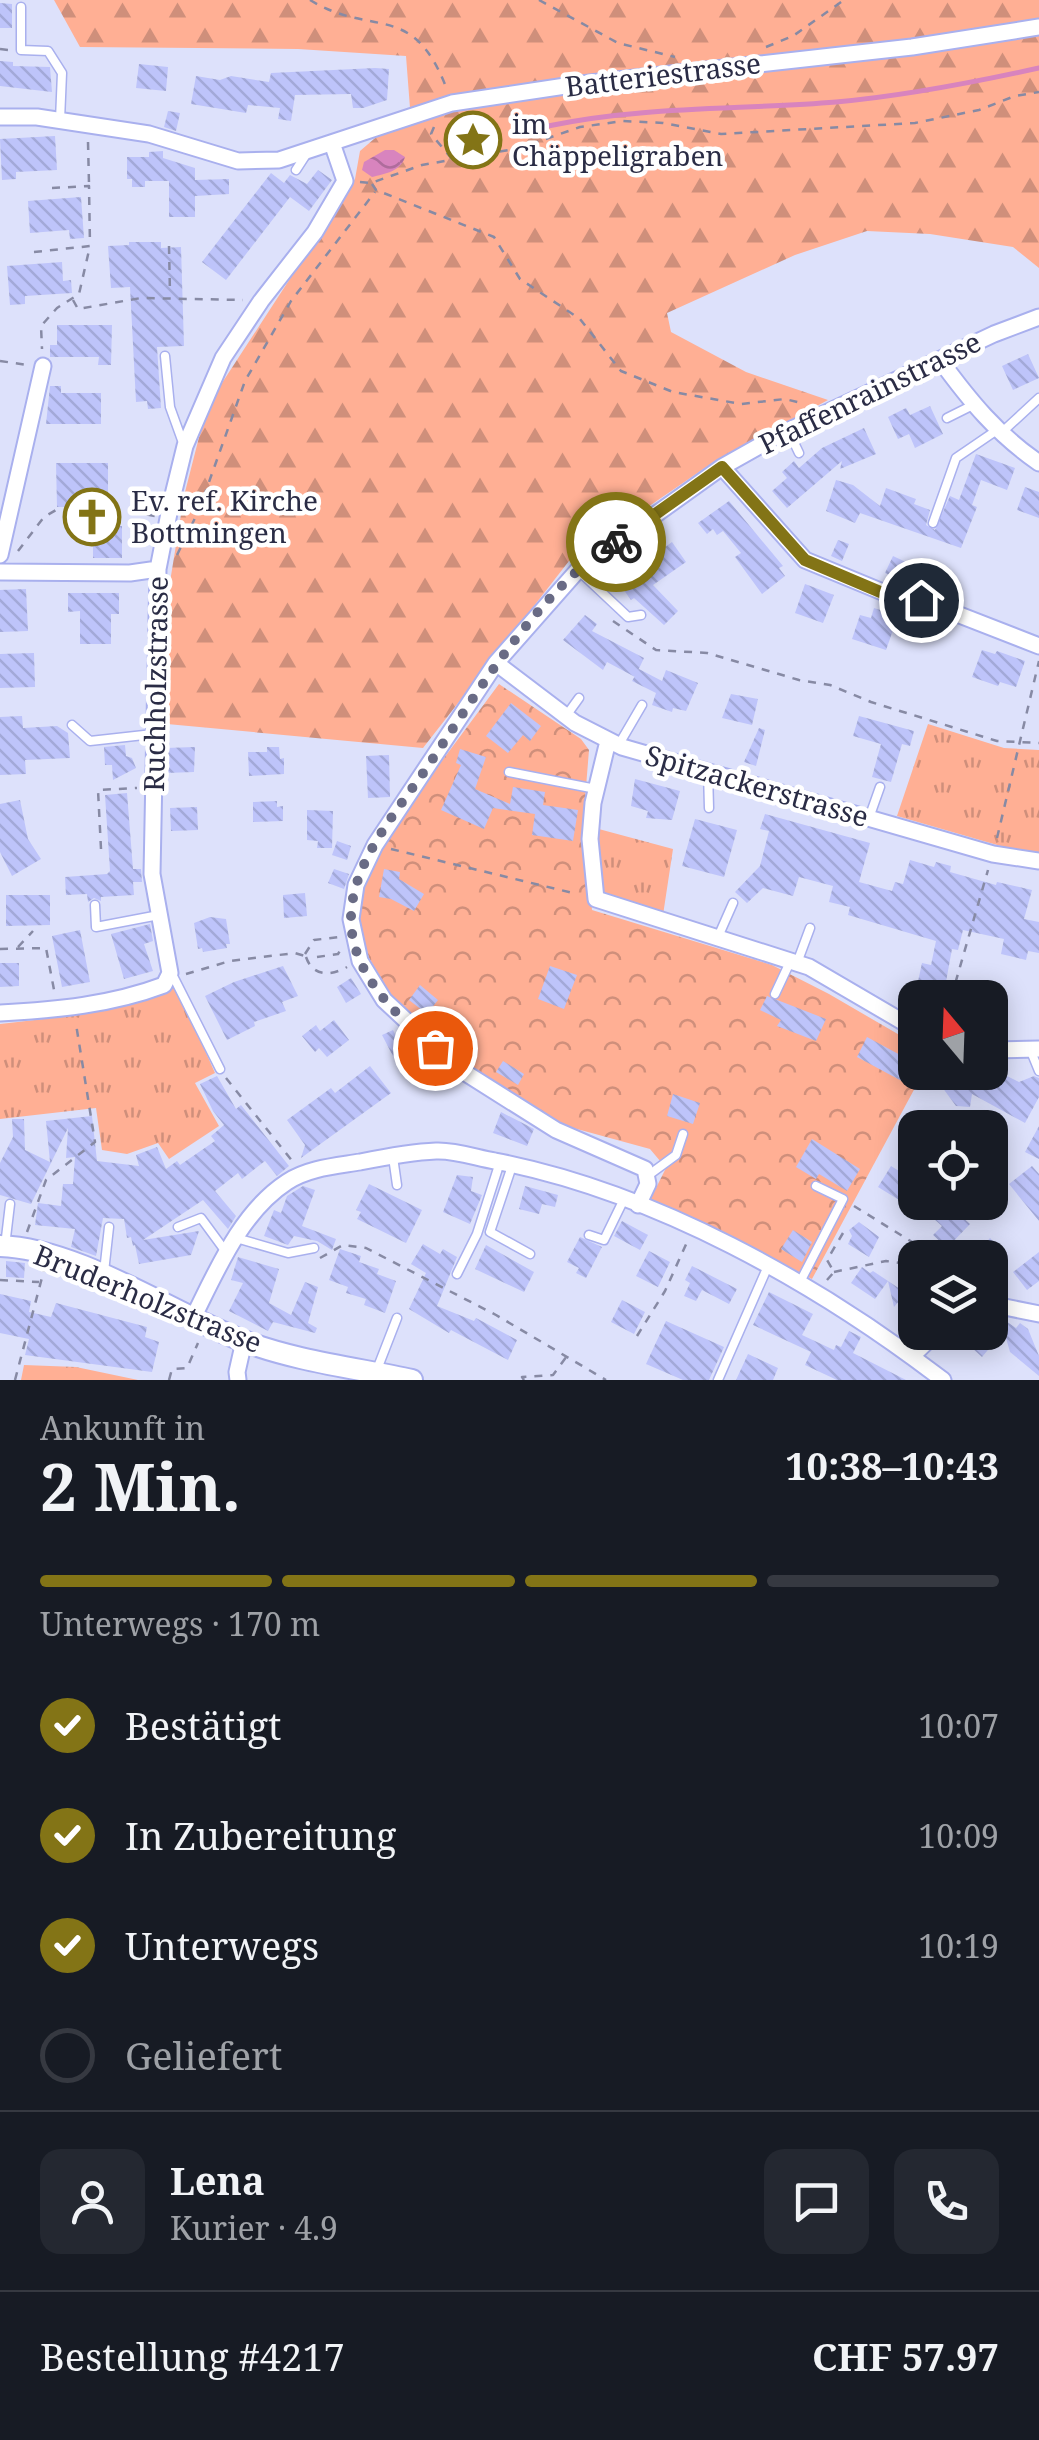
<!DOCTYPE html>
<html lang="de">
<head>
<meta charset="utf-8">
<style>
  :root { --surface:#171b24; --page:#242831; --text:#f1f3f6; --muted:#9ea1a6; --line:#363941; --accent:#837416 }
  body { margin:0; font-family:"Noto Serif",serif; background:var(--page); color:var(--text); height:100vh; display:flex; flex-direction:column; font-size:38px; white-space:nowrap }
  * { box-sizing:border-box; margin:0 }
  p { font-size:32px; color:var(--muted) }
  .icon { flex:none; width:55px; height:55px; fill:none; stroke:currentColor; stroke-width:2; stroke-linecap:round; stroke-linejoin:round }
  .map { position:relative; height:1380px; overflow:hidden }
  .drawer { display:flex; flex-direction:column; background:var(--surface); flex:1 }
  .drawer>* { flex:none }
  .needle { width:65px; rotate:341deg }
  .fabs { position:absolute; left:898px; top:980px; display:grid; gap:20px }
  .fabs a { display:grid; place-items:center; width:110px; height:110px; border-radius:20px; background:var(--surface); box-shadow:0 5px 25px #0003; font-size:50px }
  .pin { position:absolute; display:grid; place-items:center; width:85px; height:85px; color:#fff; margin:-42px; border:5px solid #fff; border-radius:50%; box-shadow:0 2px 10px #0007 }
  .courier { position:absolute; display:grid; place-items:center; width:100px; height:100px; margin:-50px; border:8px solid #837416; border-radius:50%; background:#fff; color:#222; box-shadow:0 2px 12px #0007 }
  .headline em { font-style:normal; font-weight:700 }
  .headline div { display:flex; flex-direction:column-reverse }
  .headline { display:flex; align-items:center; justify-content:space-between; height:170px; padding:0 40px }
  h1 { font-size:65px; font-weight:700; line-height:75px }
  .bar { display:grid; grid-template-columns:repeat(4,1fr); gap:15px 10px; align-content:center; height:120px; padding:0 40px }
  .bar i { height:12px; border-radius:8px; background:var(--line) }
  .bar .current { background:var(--accent) }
  .bar p { grid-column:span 4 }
  .line { display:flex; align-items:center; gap:25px; padding:0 40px; border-top:2px solid var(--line) }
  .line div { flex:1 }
  .round { display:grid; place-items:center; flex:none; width:105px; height:105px; border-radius:20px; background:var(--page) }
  ol { padding:0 40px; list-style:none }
  li { display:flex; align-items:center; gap:30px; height:110px }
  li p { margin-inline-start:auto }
  li .icon { padding:10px; border-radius:50%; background:var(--accent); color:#fff; stroke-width:4 }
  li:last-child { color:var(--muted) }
  li i { width:55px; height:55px; border:5px solid var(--line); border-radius:50% }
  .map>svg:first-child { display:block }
</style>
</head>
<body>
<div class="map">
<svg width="1039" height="1380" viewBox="0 0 1039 1380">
  <defs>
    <pattern id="grass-tufts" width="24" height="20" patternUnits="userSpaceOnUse" patternTransform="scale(2.5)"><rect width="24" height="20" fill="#ffaf94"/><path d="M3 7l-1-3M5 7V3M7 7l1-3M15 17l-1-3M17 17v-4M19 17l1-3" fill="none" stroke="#cf8f7b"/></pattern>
    <pattern id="forest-firs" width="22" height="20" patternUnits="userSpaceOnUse" patternTransform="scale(2.5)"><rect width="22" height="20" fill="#ffaf94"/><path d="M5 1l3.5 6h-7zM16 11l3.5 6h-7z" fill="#cf8f7b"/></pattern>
    <pattern id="park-crowns" width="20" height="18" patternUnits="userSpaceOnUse" patternTransform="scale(2.5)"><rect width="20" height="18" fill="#ffaf94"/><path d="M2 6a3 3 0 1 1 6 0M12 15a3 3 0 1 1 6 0" fill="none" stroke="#cf8f7b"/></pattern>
    <pattern id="water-waves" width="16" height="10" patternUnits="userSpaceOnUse" patternTransform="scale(2.5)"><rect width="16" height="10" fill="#d884be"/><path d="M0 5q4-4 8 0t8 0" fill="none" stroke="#af6c9c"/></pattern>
    <pattern id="building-back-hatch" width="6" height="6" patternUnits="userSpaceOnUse" patternTransform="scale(2.5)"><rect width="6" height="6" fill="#bec4fa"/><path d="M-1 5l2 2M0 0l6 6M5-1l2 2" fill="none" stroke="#a3a9d8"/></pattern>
  </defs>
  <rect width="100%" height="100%" fill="#dde1fb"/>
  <!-- grass -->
  <path fill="url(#grass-tufts)" d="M928,724L1004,748L1039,750V857L897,816Z
    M595,828L673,849L663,915L600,895Z
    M176,985L215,1073L195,1083L219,1126L169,1159L158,1143L127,1154L102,1150L96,1108L0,1119V1024C66,1016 115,1014 176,985Z
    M24,1365L76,1367L138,1380H21Z"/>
  <!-- forest -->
  <path fill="url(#forest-firs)" d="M54,0H1039V268L1013,247L930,234L867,231L795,255L667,313L671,332L746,372L828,400L715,461L569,561L423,748L167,724L169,588L184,496L207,406L355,179L360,151L410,108L406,56L298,49L80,47Z"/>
  <!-- park -->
  <path fill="url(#park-crowns)" d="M499,684L581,739L589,750L584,812L592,910L772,965L829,994L915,1044V1072L923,1073L812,1279L731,1237L649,1202L666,1168L650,1149L555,1123L470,1066L391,995L369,958L358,920L365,886L380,852L427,781Z"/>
  <!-- water -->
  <path fill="url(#water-waves)" d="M385,150H394L405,157C401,171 385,174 372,177L362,170L364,162Z"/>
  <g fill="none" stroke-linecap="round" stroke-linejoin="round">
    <!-- stream -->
    <path stroke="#d884be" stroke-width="5" d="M548,126C642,106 740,110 836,102C905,96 971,83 1039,68"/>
  </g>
  <!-- building -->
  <path fill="url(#building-back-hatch)" d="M0,3L12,4V28H0Z
    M0,61L13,62V66L50,67L52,92L0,86Z
    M139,64L168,67L166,91L136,88Z
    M375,68L389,69L387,100L363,108H353L351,94L295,95L291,121L278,119L280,108L248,105L246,113L191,104L196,76L220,80L231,76L269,82L271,73Z
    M168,111L180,113L176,131L164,127Z
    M55,136L57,170L16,172V179L2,180L0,139Z
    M163,151V158L195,168V180L229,179V194L195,196V217H169V181H145V187H132V179H127V157H149V152Z
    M318,170L332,180L309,211L290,197L226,280L202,262L271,173L284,183L290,175L307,184Z
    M81,197L84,238L70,239L69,230L30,233L28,201Z
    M129,242H161V248L181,247L184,346L157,347L161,408L148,409L147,401L136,402L130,287L111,288L108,246L129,245Z
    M62,262L63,281L71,280L72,293L25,296V304L10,305L7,266Z
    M57,325H112L111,365H98L99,357H50V345H57Z
    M1028,354L1039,378L1013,390L1002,366Z
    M50,386H61V393H101V424H46Z
    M930,406L943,434L915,448L909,434L898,439L888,417L906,408L910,415Z
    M864,428L876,454L840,469L842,461L787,508L772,491L787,478L782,472L794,461L799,468L822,448Z
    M976,454L1015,468L1007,490L981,480L972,505L977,507L961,548L860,513L855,523L826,511L836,480L853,485L880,506L886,488L916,499L914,504L930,510L926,525L935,530L950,496L959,500Z
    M56,463H108V508H113V526H122V558H93V528H71V507H57Z
    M1025,487L1039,492V518L1017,510Z
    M729,501L783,566L779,568L785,576L762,594L735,557L741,553L723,531L717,535L713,529L707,534L698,523Z
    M838,540L849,544L842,561L831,556Z
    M672,542L686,562L653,585L678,611L664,625L634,598L631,600L618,582Z
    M893,556L910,564L902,581L885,573Z
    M805,584L834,595L823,623L795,613Z
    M26,589L28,631L0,632V590Z
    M68,593H119V614H111V644H80V611L68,612Z
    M874,608L898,616L886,650L852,639L860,615L871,618Z
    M585,615L597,624L592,631L644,658L635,677L607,662L603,670L563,640Z
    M982,650L995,654L997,651L1025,661L1016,687L1000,682L998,686L972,677Z
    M34,653L35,687L0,688V654Z
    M639,669L662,681L666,670L698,683L686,711L673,708L672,712L652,705L656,693L632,681Z
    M731,694L758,699L752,725L722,718Z
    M511,703L541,726L530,741L523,735L508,753L486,736Z
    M22,716L23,728L57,726L68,733L70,758L25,760L26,774L0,775V717Z
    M859,716L914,731L910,746L902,744L891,782L872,777L881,744L853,736Z
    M759,728L765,730L756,766L744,762Z
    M125,745L126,756L132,758L136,768L113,780L112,765H105L104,747Z
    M195,747L194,772L166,773V748Z
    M267,747H279L280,759L284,758V774L249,776L248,752H267Z
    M460,749L486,757L475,789L510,804L513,787L545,792L543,805L578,810L573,841L532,835L535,814L493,808L484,829L441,810L461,765L456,763Z
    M389,755L390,797L368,798L366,756Z
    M635,779L680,791L672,820L646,818L648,811L631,806Z
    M127,793L133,869H141L142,882H133L134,895L101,897V901L94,898L88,902L87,894L66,895L65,877L107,874L110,871L105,795Z
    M20,800L28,839L41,859L12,876L0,852V804Z
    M277,801V807L283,806V821L253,822V802Z
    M197,807L198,830L171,831L170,808Z
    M307,810L333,811L332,848H317L318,841L307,840Z
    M765,814L870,843L859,882L892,891L895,882L903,884L910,860L934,867L936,862L951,866L950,872L996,885L997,882L1032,890L1024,919L1039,922V953L1028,951L1026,960L1001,954L1004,939L963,930L958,950L952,949L943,998H926L928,988L917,986L922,963L931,965L936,941L848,915L850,907L829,902L833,886L799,877L793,896L763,888L747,903L735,892L760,866L769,831L760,829Z
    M695,819L737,830L724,877L682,866Z
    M337,841L351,846L347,860L332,855Z
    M334,869L349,874L344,889L328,883Z
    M384,869L400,872L399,879L424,894L414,911L391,899L379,897Z
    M305,893L307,916L284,918L283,895Z
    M6,895H50V925L6,926Z
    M210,917L226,919L230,944H226L227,948L203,952L202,948L198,949L194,923Z
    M150,924L153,941L144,944L153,971L124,979L111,934Z
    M80,930L90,982L62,987L52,936Z
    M0,963H19V986L0,987Z
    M283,966L298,996L282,1002L286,1011L254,1022L255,1026L227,1040L205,996L234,982Z
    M550,966L577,975L564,1009L538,999Z
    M351,978L361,994L346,1003L337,987Z
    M420,985L438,1000L427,1014L409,1000Z
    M767,996L826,1019L816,1041L777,1026L781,1020L760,1010Z
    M334,1020L349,1040L327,1057L319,1048L315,1052L302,1036L316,1025L320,1031Z
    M393,1030L396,1036L402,1034L411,1052L395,1060L382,1035Z
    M867,1037L915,1063V1079L911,1086L857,1057Z
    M503,1061L524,1074L518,1085L496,1072Z
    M370,1066L391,1093L301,1158L305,1145L287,1120L331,1088L335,1093Z
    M944,1072H975L1001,1078L1003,1074L1019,1082L1034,1076L1039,1078V1097L1025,1123L972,1094L970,1107L956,1106L942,1087Z
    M217,1076L236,1109L241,1105L289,1166L277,1176L265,1161L242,1179L238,1173L215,1191L236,1216L228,1229L203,1200L143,1240L199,1231L191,1255L139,1264L135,1245L133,1246L131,1237L127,1238L124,1219L103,1218L96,1256L71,1247L75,1229L35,1225L38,1203L61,1206L63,1184H73L75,1157L66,1158L68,1128L31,1204L0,1195V1163L13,1137L12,1119H24L25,1150L50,1162L46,1121L92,1116L97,1161L139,1166L136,1155L157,1147L166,1169L177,1161L180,1165L215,1141L211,1136L224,1125L213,1111L200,1084Z
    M673,1094L700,1103L693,1124L667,1116Z
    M501,1112L534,1129L527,1146L493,1133Z
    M1039,1126V1159L1025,1152Z
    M812,1139L860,1169L847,1191L819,1174L816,1179L796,1167Z
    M891,1166L915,1181L904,1203L878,1187Z
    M1032,1166L1039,1174V1221L1009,1184Z
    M457,1175L473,1177L471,1191L482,1195L470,1224L443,1212Z
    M369,1184L422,1210L406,1243L357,1219L361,1212L356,1210Z
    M303,1186L315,1190L302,1226L336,1239L332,1250L317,1241L294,1236L288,1245L264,1236L274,1210L281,1213L287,1196Z
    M525,1186L558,1195L555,1207L542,1204L539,1214L519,1209Z
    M935,1202H946L970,1224L947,1248L933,1235L942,1226L926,1212Z
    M622,1221L648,1235L640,1250L614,1236Z
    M859,1222L879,1237L869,1257L848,1244L852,1236L849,1230Z
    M793,1230L812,1242L802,1262L781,1249Z
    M580,1237L602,1247L586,1278L576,1273L579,1268L567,1262Z
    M990,1238L1008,1258L990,1274V1258H973Z
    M423,1244L440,1254L443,1249L457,1257L437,1306L474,1321L476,1318L517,1340L508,1360L451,1330L449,1333L409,1309L426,1273L411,1264Z
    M486,1245L534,1272L524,1292L475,1269Z
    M340,1249L361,1256L359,1262L379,1269L377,1274L396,1281L385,1313L364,1305L366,1299L346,1293L348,1287L329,1280Z
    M649,1251L670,1262L658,1287L636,1276Z
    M1039,1252V1281L1027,1290L1013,1272Z
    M238,1257L279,1269L269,1303L291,1315L305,1282L318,1287L308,1323L317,1328L315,1333L273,1322L268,1331L229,1311L243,1283L231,1280Z
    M6,1261L25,1263L24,1278L6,1277Z
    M692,1266L737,1289L729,1304L702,1290L696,1301L684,1296L690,1283L685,1280Z
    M862,1267L870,1273L873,1271L906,1293L894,1307L888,1281L875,1299L851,1283Z
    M769,1292L813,1314L802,1335L834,1350L836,1345L841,1347L849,1331L861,1337L853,1353L906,1380H837L805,1365L811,1352L753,1325Z
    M0,1294L31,1301L29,1312L51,1317L56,1303L147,1327L145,1337L159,1342L152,1372L25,1355L29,1339L0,1333Z
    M622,1300L645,1312L634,1334L611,1322Z
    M1000,1317L1016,1328L1020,1323L1028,1329L1039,1356V1376L1010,1352Z
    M666,1321L724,1347L709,1380H683L646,1364Z
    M984,1332H1003L982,1357L971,1347Z
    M748,1354L778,1368L773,1380H736Z"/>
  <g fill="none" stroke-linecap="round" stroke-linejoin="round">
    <!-- service casing -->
    <g stroke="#a9b0ee" stroke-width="11">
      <path id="service" d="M21,7V50L48,51L62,73L60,120
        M296,170L307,153
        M165,356L170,407L183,443
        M947,418L973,405
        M788,430L799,453
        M1000,434L1039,398
        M933,523L956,458L997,430
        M578,570L628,617L641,615
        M566,716L579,698
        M72,725L90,741L153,734
        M618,746L642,705
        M509,772L596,789
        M708,772L709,808
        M869,818L880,787
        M95,905L96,927L159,915
        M718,937L733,903
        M797,963L810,928
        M172,974L220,1069
        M775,994L790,962
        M1030,1049L1039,1071
        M393,1157L397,1185
        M512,1166L490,1232L530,1254
        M646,1177L676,1155L683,1134
        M178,1227L201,1218L226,1252
        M589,1235L604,1240L624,1199
        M236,1238L288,1253L314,1248
        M5,1246L10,1204
        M104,1272L109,1227
        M911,1272L915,1276
        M457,1274L477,1234L500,1162
        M799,1284L843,1199L816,1186
        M376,1372L397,1318
        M718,1380L768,1266"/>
    </g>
    <!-- minor casing -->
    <g stroke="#a9b0ee" stroke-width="19">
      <path id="minor" d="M0,117H37L149,134L238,161L279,160L452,103L572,85L912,47L1039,27
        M940,360C970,401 997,434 1039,463
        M722,467L805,560L885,593L921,600L1039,646
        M0,555L43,366
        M0,572L130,573L158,569
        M496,663L575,723L622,747L993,854L1039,861
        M608,741L593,803L590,839L596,899L809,967L915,1029
        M0,1013C56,1010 111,1005 164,985L170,973L152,874L158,569L171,503L185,446L223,358L261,301L315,232L345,181L332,143
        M990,1050L1039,1049
        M638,1205L648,1184L645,1169L556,1130L456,1067L384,1000L360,961L351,919L356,885L375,845L496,663L578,570L722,467L777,436L994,334L1039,317
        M990,1304L1039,1314
        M193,1318C217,1270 241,1212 287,1182C308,1168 336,1166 360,1162C385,1157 411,1152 436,1151C455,1150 477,1158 495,1161C655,1192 815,1282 943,1380
        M912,1356L937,1332
        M238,1380L237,1372L244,1341"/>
    </g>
    <!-- secondary casing -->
    <g stroke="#a9b0ee" stroke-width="24">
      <path id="secondary" d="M0,1246C79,1249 168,1311 241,1340C295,1361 356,1368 412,1380"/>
    </g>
    <!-- path -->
    <path stroke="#878aa4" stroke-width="2.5" stroke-dasharray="8 8" stroke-linecap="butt" d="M310,0C372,38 412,0 446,87
      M539,0L618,43L675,57
      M766,47L793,36L844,0
      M0,49L9,50
      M434,127L431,134L452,159
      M88,142L89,184
      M360,182L371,183L422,165L520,148L580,127L623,121L663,123L721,134L915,123L979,110L1015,96L1039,92
      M372,184L376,190L494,237L520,279L580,319L621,371L673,392L741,404L785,399L805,404
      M52,188L89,186L90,245
      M169,246L170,294
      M34,252L90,246L79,294L57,308L41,326L42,349
      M73,300L78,309L141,298L243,300
      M0,361L28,365
      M131,512L155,516
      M18,551L44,517L56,510
      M177,555L199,510L245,381L291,301L375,192
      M613,621L656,650L707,653L799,680L830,685L871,702L997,741L1039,743
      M997,838L1039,661
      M101,849L98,790L137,788
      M391,849L577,894
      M18,947L33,931
      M0,949L46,948L55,995
      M305,954L314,940L339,937
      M306,957C313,977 331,976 347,967
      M317,957L338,954L341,949
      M186,974L230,961L295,953L305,956
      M951,998L988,870
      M226,1078L293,1162
      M854,1206L925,1250
      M27,1232L46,1180L95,1142L76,1024
      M320,1258L343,1245L366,1248L496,1315L606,1380
      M920,1258L925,1250L943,1257L946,1253
      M834,1272L886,1261L901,1263
      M0,1280L39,1282
      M827,1280L834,1272L827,1260L843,1233
      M637,1336L665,1291L688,1240
      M15,1380L44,1270
      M169,1380L172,1369L187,1368L198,1343
      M524,1380L522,1377L553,1375L567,1356"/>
    <!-- service -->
    <use href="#service" stroke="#fff" stroke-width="8"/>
    <!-- minor -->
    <use href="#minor" stroke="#fff" stroke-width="15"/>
    <!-- secondary -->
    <use href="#secondary" stroke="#fff" stroke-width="20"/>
  </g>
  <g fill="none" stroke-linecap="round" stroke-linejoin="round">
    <!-- done -->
    <path stroke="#696b85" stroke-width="10" stroke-dasharray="0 18" d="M435,1048C396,1015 350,973 351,917C352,860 400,808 430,763C474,697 516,629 573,575C586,562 602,553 616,542"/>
    <!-- route -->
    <path stroke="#837416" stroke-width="12" d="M616,542L722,467L805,560L885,594L921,600"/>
  </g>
  <!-- icons -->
  <defs>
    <g id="sight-ring" transform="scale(2.875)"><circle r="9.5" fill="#fff" stroke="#837416" stroke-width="1.5"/><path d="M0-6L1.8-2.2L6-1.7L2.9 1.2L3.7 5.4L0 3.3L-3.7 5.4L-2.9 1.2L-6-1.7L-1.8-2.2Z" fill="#837416"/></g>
    <g id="church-ring" transform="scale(2.875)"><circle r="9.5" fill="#fff" stroke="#837416" stroke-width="1.5"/><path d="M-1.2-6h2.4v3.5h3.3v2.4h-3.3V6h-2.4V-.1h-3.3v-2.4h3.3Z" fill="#837416"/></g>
  </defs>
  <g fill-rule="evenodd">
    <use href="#sight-ring" x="473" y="140"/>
    <use href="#church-ring" x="92" y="517"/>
  </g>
  <g text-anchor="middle" stroke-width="9" stroke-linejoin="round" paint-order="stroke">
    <!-- street labels -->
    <g font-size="28" fill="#2a2c45" stroke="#fff">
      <text transform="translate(663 75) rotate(-7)" y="10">Batteriestrasse</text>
      <text transform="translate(870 393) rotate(-26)" y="10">Pfaffenrainstrasse</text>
      <text transform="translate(156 684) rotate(-89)" y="10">Ruchholzstrasse</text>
      <text transform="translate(757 786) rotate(16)" y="10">Spitzackerstrasse</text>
      <text transform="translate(148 1299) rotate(22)" y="10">Bruderholzstrasse</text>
    </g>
    <!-- poi labels -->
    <g font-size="28" fill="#2a2c45" stroke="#fff" text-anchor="start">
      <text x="512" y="134">im<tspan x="512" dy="32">Chäppeligraben</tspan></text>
      <text x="131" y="511">Ev. ref. Kirche<tspan x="131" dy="32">Bottmingen</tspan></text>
    </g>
  </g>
</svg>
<div class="fabs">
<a><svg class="needle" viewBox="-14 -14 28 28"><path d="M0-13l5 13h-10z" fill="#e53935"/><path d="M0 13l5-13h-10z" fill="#9ea1a6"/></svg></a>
<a><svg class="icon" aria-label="locate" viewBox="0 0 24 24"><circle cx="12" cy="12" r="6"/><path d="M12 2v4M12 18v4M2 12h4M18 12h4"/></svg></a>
<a><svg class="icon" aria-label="layers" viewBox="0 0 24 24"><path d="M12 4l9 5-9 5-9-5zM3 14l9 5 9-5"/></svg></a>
</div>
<div class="pin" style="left:435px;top:1048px;background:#ea580c"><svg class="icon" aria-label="bag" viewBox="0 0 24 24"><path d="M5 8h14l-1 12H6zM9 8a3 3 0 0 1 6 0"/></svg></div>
<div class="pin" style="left:921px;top:600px;background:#1f2937"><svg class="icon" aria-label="home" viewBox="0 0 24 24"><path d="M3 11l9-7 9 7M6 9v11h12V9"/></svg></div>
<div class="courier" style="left:616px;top:542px"><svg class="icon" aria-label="bike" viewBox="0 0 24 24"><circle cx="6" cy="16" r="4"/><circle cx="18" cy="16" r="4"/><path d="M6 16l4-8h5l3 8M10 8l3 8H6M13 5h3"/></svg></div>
</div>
<section class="drawer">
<div class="headline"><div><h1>2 Min.</h1><p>Ankunft in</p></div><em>10:38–10:43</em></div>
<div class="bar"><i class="current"></i><i class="current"></i><i class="current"></i><i></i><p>Unterwegs · 170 m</p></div>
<ol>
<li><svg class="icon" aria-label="check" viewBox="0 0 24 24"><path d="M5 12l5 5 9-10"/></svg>Bestätigt<p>10:07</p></li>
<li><svg class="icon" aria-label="check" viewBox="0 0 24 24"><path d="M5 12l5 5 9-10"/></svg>In Zubereitung<p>10:09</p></li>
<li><svg class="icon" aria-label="check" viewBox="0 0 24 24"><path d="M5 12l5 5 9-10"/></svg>Unterwegs<p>10:19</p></li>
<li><i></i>Geliefert</li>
</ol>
<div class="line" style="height:180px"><a class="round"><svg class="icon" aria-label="person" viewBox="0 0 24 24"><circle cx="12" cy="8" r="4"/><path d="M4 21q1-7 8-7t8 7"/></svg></a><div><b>Lena</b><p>Kurier · 4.9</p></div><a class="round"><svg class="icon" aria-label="chat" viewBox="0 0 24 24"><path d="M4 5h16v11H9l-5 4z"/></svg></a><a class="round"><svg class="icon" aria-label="phone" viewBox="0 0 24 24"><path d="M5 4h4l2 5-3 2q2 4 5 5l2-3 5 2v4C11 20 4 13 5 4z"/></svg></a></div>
<div class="line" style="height:130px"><div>Bestellung #4217</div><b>CHF 57.97</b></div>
</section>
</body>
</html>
